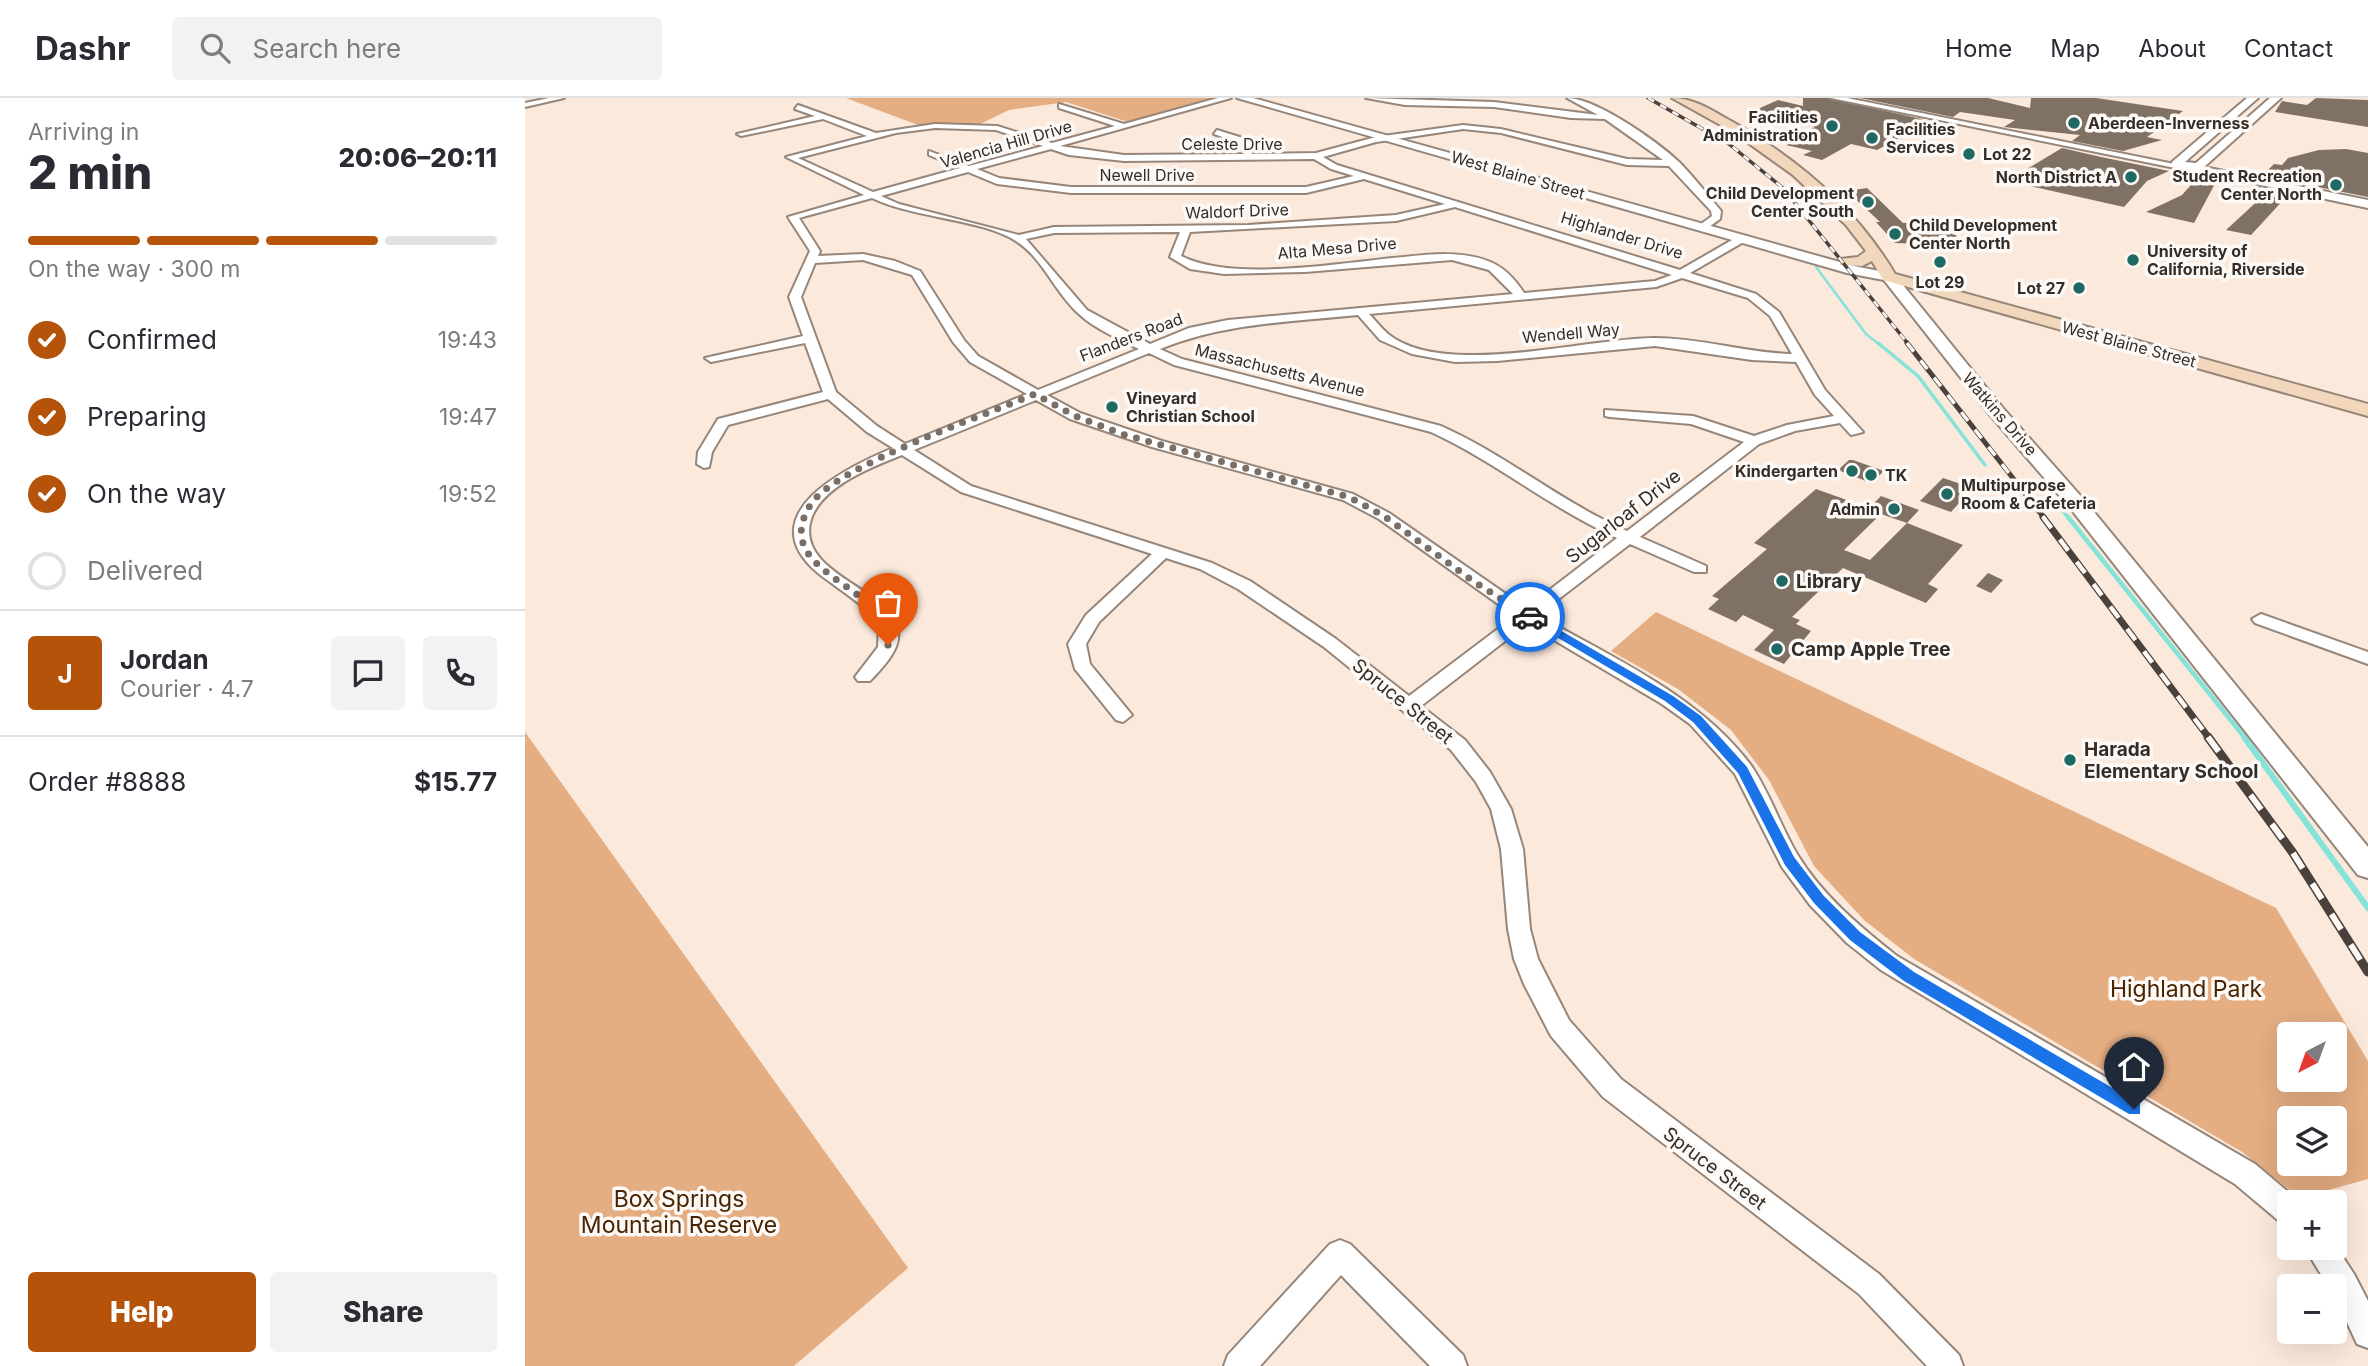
<!DOCTYPE html>
<html lang="en">
<head>
<meta charset="utf-8">
<style>
  :root { --surface:#fff; --page:#f2f2f3; --text:#2b2b33; --muted:#7c7c81; --line:#e1e1e2; --accent:#b45309 }
  body { margin:0; font-family:Inter,sans-serif; background:var(--page); color:var(--text); height:100vh; display:flex; flex-direction:column; font-size:26px; white-space:nowrap }
  * { box-sizing:border-box; margin:0 }
  p { font-size:23px; color:var(--muted) }
  .icon { flex:none; width:38px; height:38px; fill:none; stroke:currentColor; stroke-width:2; stroke-linecap:round; stroke-linejoin:round }
  .map { position:relative; flex:1; overflow:hidden }
  .panel { display:flex; flex-direction:column; background:var(--surface); width:525px }
  .panel>* { flex:none }
  .needle { width:46px; rotate:221deg }
  .buttons { position:absolute; left:1752px; top:924px; display:grid; gap:14px }
  .buttons a { display:grid; place-items:center; width:70px; height:70px; border-radius:7px; background:var(--surface); box-shadow:0 7px 28px #0002; font-size:35px }
  .pin { position:absolute; display:grid; place-items:center; width:60px; height:60px; color:#fff; margin:-72px -30px; border-radius:50% 50% 50% 0; rotate:-45deg; box-shadow:0 0 7px #0007 }
  .pin .icon { rotate:45deg }
  .courier { position:absolute; display:grid; place-items:center; width:70px; height:70px; margin:-35px; border:5px solid #1a73e8; border-radius:50%; background:#fff; color:#222; box-shadow:0 2px 9px #0007 }
  .head em { font-style:normal; font-weight:800 }
  .head div { display:flex; flex-direction:column-reverse }
  .head { display:flex; align-items:center; justify-content:space-between; height:119px; padding:0 28px }
  h1 { font-size:46px; font-weight:800; line-height:52px }
  .bar { display:grid; grid-template-columns:repeat(4,1fr); gap:10px 7px; align-content:center; height:84px; padding:0 28px }
  .bar i { height:9px; border-radius:5px; background:var(--line) }
  .bar .selected { background:var(--accent) }
  .bar p { grid-column:span 4 }
  .line { display:flex; align-items:center; gap:18px; padding:0 28px; border-top:2px solid var(--line) }
  .line div { flex:1 }
  .round { display:grid; place-items:center; flex:none; width:74px; height:74px; border-radius:7px; background:var(--page) }
  ol { padding:0 28px; list-style:none }
  li { display:flex; align-items:center; gap:21px; height:77px }
  li p { margin-inline-start:auto }
  li .icon { padding:7px; border-radius:50%; background:var(--accent); color:#fff; stroke-width:4 }
  li:last-child { color:var(--muted) }
  li i { width:38px; height:38px; border:4px solid var(--line); border-radius:50% }
  .action { display:flex; gap:14px; margin-top:auto; padding:14px 28px }
  .action a { flex:1; height:80px; border-radius:7px; background:var(--accent); color:#fff; font-size:28px; font-weight:800; line-height:80px; text-align:center }
  .action a+a { background:var(--page); color:var(--text) }
  header { display:flex; align-items:center; gap:42px; box-sizing:border-box; height:98px; padding:0 35px; background:var(--surface); border-bottom:2px solid var(--line) }
  header strong { font-size:33px }
  nav { display:flex; gap:38px; margin-inline-start:auto; font-size:24px }
  .search { width:490px; height:63px; background:var(--page); display:flex; align-items:center; gap:18px; box-sizing:border-box; padding:0 24px; border-radius:7px; color:var(--muted); font-size:26px }
  main { display:flex; flex:1; min-height:0 }
  .map>svg:first-child { display:block }
</style>
</head>
<body>
<header>
<strong>Dashr</strong>
<div class="search"><svg class="icon" aria-label="search" viewBox="0 0 24 24"><circle cx="10" cy="10" r="6"/><path d="M15 15l6 6"/></svg>Search here</div>
<nav><a>Home</a><a>Map</a><a>About</a><a>Contact</a></nav>
</header>
<main>
<section class="panel">
<div class="head"><div><h1>2 min</h1><p>Arriving in</p></div><em>20:06–20:11</em></div>
<div class="bar"><i class="selected"></i><i class="selected"></i><i class="selected"></i><i></i><p>On the way · 300 m</p></div>
<ol>
<li><svg class="icon" aria-label="check" viewBox="0 0 24 24"><path d="M5 12l5 5 9-10"/></svg>Confirmed<p>19:43</p></li>
<li><svg class="icon" aria-label="check" viewBox="0 0 24 24"><path d="M5 12l5 5 9-10"/></svg>Preparing<p>19:47</p></li>
<li><svg class="icon" aria-label="check" viewBox="0 0 24 24"><path d="M5 12l5 5 9-10"/></svg>On the way<p>19:52</p></li>
<li><i></i>Delivered</li>
</ol>
<div class="line" style="height:126px"><b class="round" style="background:var(--accent);color:#fff">J</b><div><b>Jordan</b><p>Courier · 4.7</p></div><a class="round"><svg class="icon" aria-label="chat" viewBox="0 0 24 24"><path d="M4 5h16v11H9l-5 4z"/></svg></a><a class="round"><svg class="icon" aria-label="phone" viewBox="0 0 24 24"><path d="M5 4h4l2 5-3 2q2 4 5 5l2-3 5 2v4C11 20 4 13 5 4z"/></svg></a></div>
<div class="line" style="height:91px"><div>Order #8888</div><b>$15.77</b></div>
<div class="action"><a>Help</a><a>Share</a></div>
</section>
<div class="map">
<svg width="1843" height="1268" viewBox="0 0 1843 1268">
  <rect width="100%" height="100%" fill="#fbe9dc"/>
  <!-- green -->
  <path fill="#e4ad82" fill-rule="evenodd" d="M321,0H691V1L603,24L541,4L484,12L455,26L393,27Z
    M1131,514L1751,810L1843,963V1081L1775,1100L1717,1054L1389,861L1339,822L1289,768L1244,682L1206,632L1153,591L1086,553ZM1764,936H1810V982H1764ZM1764,1020H1810V1066H1764Z
    M0,634L383,1170L269,1268H0Z"/>
  <g fill="none" stroke-linecap="round" stroke-linejoin="round">
    <!-- stream-far3 -->
    <path stroke="#85e3d9" stroke-width="2.5" d="M1291,169L1341,236L1355,247"/>
    <!-- stream-far2 -->
    <path stroke="#85e3d9" stroke-width="3.5" d="M1353,245L1393,278L1460,367
      M1530,403L1544,421"/>
    <!-- stream-far1 -->
    <path stroke="#85e3d9" stroke-width="4.5" d="M1543,419L1720,640"/>
    <!-- stream -->
    <path stroke="#85e3d9" stroke-width="6" d="M1719,639L1843,810"/>
  </g>
  <!-- building -->
  <path fill="#807165" fill-rule="evenodd" d="M1278,0H1303L1405,23L1352,52L1326,46L1297,62L1278,57L1287,53L1261,47L1265,45L1259,44L1290,29L1226,14L1253,2L1278,8Z
    M1335,0H1463L1505,10L1506,0H1571L1658,13L1622,39L1637,42L1598,53L1547,43L1555,37L1479,29L1490,22L1435,14L1428,19Z
    M1791,0L1843,2V29L1750,14L1757,3L1782,7Z
    M1537,50L1576,59L1644,73L1622,83L1599,109L1482,83Z
    M1821,51L1843,55V99L1737,78L1749,66L1757,67L1763,60L1794,52Z
    M1674,78L1692,82L1669,125L1621,114L1657,97Z
    M1728,88L1764,96L1726,137L1701,132L1739,97L1722,94Z
    M1342,90L1378,125L1416,124L1436,142L1437,147L1370,145L1351,124H1355L1322,93Z
    M1324,362H1328L1359,373L1346,385L1313,372Z
    M1418,380L1448,390L1426,414L1395,403Z
    M1291,391L1344,410L1356,398L1394,412L1382,425L1438,447L1403,486L1413,491L1401,505L1318,470L1267,519L1275,522L1271,526L1286,533L1259,566L1229,552L1249,532L1218,517L1211,524L1183,511L1194,501L1187,498L1242,451L1229,445ZM1356,416L1382,425L1345,462L1319,452Z
    M1463,475L1478,482L1466,495L1451,488Z"/>
  <g fill="none" stroke-linecap="round" stroke-linejoin="round">
    <!-- minor casing -->
    <g stroke="#96867a" stroke-width="4">
      <path id="minor" d="M24,0H39L0,9V5Z
        M693,0H706L535,48L599,57L719,56L717,46L689,36L692,32L724,42L727,56L791,55L851,39L938,27L976,31L1102,61L1138,62L1080,21L1046,20L969,9L880,7L841,0L969,4L1073,17L1042,0C1071,0 1133,44 1154,64C1167,77 1183,97 1196,113L1195,121L1181,131L1172,129L1187,118L1186,113L1144,68L1102,67L976,35L938,31L851,44L798,59L812,67L1155,172L1214,138H1222V142L1165,175L1231,196L1254,214L1300,292L1338,334L1326,337L1315,325L1270,333L1234,346L1115,439L1181,468V474H1169L1105,446L1013,517C1087,560 1172,596 1225,666C1244,693 1255,727 1272,756C1297,797 1335,829 1372,858L1730,1066L1774,1103L1764,1104V1127L1754,1123L1710,1086L1356,872L1322,845L1285,807L1257,769L1210,676L1165,626L1137,606L1002,526L896,608L940,642L965,674L986,711L998,751L1005,831L1013,861L1044,922L1096,981L1354,1176L1434,1257L1438,1268H1402L1334,1196L1078,999L1026,938L999,886L989,861L983,831L976,751L966,711L951,684L926,652L799,549L713,491L675,471L641,460L574,524L561,546L565,566L607,617L598,624L591,622L550,571L543,546L561,517L627,456L436,394L377,357C347,369 293,389 285,425C274,477 366,490 373,533C376,552 357,570 345,583H333L330,579L353,549L354,528C345,509 310,489 293,475C224,417 320,370 368,350L342,334L303,301L203,327L187,354L184,369L179,370L172,366L173,354L193,321L298,294L280,245L186,264L180,260L278,238L264,199L285,153L263,119L339,97L261,59L342,38L298,21L216,38L212,36L290,18L270,11L273,7L351,35L410,26L472,28L527,45L590,28L534,10V6L599,26ZM410,30L471,32L518,48L444,68L404,53V57L435,70L348,94L273,60L371,35ZM526,51L544,57L599,63L789,61L806,71L829,78L781,89H546L474,80L452,71ZM443,74L472,86L546,95H781L839,81L920,106L871,117L723,127L529,129L494,137L374,106L356,98ZM347,100C388,120 457,121 491,143C518,160 530,195 554,216C570,231 594,241 614,251L513,292L453,258L439,242L395,173L370,163L338,156L293,158L295,153L274,120ZM930,109L1147,177L1130,183L999,195C990,181 979,169 963,163C936,153 907,156 879,159C818,164 710,185 656,158L665,134L871,123ZM655,134L645,159L665,171L699,176L780,174L927,162L964,172L988,196L703,222L664,230L625,246L562,212L501,141L529,135ZM338,162L387,177L428,244L445,264L502,296L380,346L352,328L311,294L276,199L290,165ZM1157,180L1223,200L1245,218L1267,256C1221,255 1176,240 1130,240C1060,240 919,281 863,236C856,230 850,222 844,216L1131,189ZM833,217L855,242L887,256L930,264L972,263L1130,248L1227,262L1271,264L1290,297L1309,318L1262,327L1229,338L1168,318L1080,312V318L1085,319L1166,326L1219,344L1102,433C1036,404 981,357 916,328L657,261L635,251C699,225 764,224 833,217ZM624,255L649,267L906,334C971,364 1027,411 1092,440L1001,510L864,415L828,396L637,343L555,315L522,297ZM511,302L545,321L627,349L818,402L854,421L990,518L884,598L811,541L725,483L687,465L446,388L389,352Z
        M1306,0H1322L1664,69L1660,72Z
        M1736,516L1843,554V566L1730,525L1727,521Z
        M815,1142L825,1146L938,1257L942,1268H905L816,1177L735,1268H699L703,1257L805,1146Z
        M1810,1147L1829,1176L1843,1203V1250L1832,1246L1810,1198V1188H1803L1780,1150Z"/>
    </g>
    <!-- tertiary casing -->
    <g stroke="#96867a" stroke-width="4">
      <path id="tertiary" d="M712,0H728L1329,168L1369,176L1477,309L1560,403L1843,749V780L1833,777L1546,411L1465,317L1359,182L1322,175Z
        M1722,0H1733L1660,64L1671,65L1745,0H1756L1679,69L1843,102V110L1647,68V64Z"/>
    </g>
    <!-- secondary casing -->
    <g stroke="#96867a" stroke-width="4">
      <path id="secondary" d="M1147,0C1169,0 1188,13 1206,23C1273,61 1331,110 1370,176L1843,306V318L1358,182L1347,163L1337,168L1315,167V161L1333,159L1341,153L1321,127L1268,77L1208,34Z"/>
    </g>
    <!-- minor -->
    <use href="#minor" fill="#fff" fill-rule="evenodd"/>
    <!-- tertiary -->
    <use href="#tertiary" fill="#fff" fill-rule="evenodd"/>
    <!-- secondary -->
    <use href="#secondary" fill="#f2d7bc" fill-rule="evenodd"/>
    <!-- rail-far3 casing -->
    <g stroke="#4a413c" stroke-width="3.5">
      <path id="rail-far3" d="M1123,0L1204,46L1258,90L1384,247"/>
    </g>
    <!-- rail-far2 casing -->
    <g stroke="#4a413c" stroke-width="5">
      <path id="rail-far2" d="M1382,245L1520,421"/>
    </g>
    <!-- rail-far1 casing -->
    <g stroke="#4a413c" stroke-width="7">
      <path id="rail-far1" d="M1518,419L1684,640"/>
    </g>
    <!-- rail casing -->
    <g stroke="#4a413c" stroke-width="9">
      <path id="rail" d="M1683,639L1768,755L1843,874"/>
    </g>
    <!-- rail-far3 -->
    <use href="#rail-far3" stroke="#fdf9f6" stroke-width="2.5" stroke-dasharray="7" stroke-linecap="butt"/>
    <!-- rail-far2 -->
    <use href="#rail-far2" stroke="#fdf9f6" stroke-width="3.5" stroke-dasharray="11" stroke-linecap="butt"/>
    <!-- rail-far1 -->
    <use href="#rail-far1" stroke="#fdf9f6" stroke-width="4.5" stroke-dasharray="14" stroke-linecap="butt"/>
    <!-- rail -->
    <use href="#rail" stroke="#fdf9f6" stroke-width="6" stroke-dasharray="18" stroke-linecap="butt"/>
  </g>
  <!-- route -->
  <path fill="#1a73e8" d="M1001,517H1009L1148,598L1176,618L1222,669L1269,759L1298,797L1335,834L1389,874L1615,1006V1016H1604L1379,883L1325,842L1289,805L1260,767L1213,675L1168,624L1140,603L1001,521Z"/>
  <g fill="none" stroke-linecap="round" stroke-linejoin="round">
    <!-- done -->
    <path stroke="#7a6f67" stroke-width="7" stroke-dasharray="0 12.6" d="M363,547C372,488 240,477 286,406C311,368 463,316 510,296L550,318L597,336L824,399L859,418L948,483L1005,519"/>
  </g>
  <!-- markers -->
  <g fill="#1e6962" stroke="#fdf9f6" stroke-width="2.5">
    <circle cx="1549" cy="25" r="7"/>
    <circle cx="1307" cy="28" r="7"/>
    <circle cx="1347" cy="40" r="7"/>
    <circle cx="1444" cy="56" r="7"/>
    <circle cx="1606" cy="79" r="7"/>
    <circle cx="1811" cy="87" r="7"/>
    <circle cx="1343" cy="104" r="7"/>
    <circle cx="1370" cy="136" r="7"/>
    <circle cx="1608" cy="162" r="7"/>
    <circle cx="1415" cy="164" r="7"/>
    <circle cx="1554" cy="190" r="7"/>
    <circle cx="587" cy="309" r="7"/>
    <circle cx="1327" cy="373" r="7"/>
    <circle cx="1346" cy="377" r="7"/>
    <circle cx="1422" cy="396" r="7"/>
    <circle cx="1369" cy="411" r="7"/>
    <circle cx="1257" cy="483" r="7"/>
    <circle cx="1252" cy="551" r="7"/>
    <circle cx="1545" cy="662" r="7"/>
  </g>
  <g text-anchor="middle" stroke-width="7" stroke-linejoin="round" paint-order="stroke">
    <!-- far-poi labels -->
    <g font-size="16" font-weight="bold" fill="#342d28" stroke="#fdf9f6" text-anchor="start">
      <text x="1293" y="25" text-anchor="end">Facilities<tspan x="1293" dy="18">Administration</tspan></text>
      <text x="1563" y="31">Aberdeen-Inverness</text>
      <text x="1361" y="37">Facilities<tspan x="1361" dy="18">Services</tspan></text>
      <text x="1458" y="62">Lot 22</text>
      <text x="1797" y="84" text-anchor="end">Student Recreation<tspan x="1797" dy="18">Center North</tspan></text>
      <text x="1592" y="85" text-anchor="end">North District A</text>
      <text x="1329" y="101" text-anchor="end">Child Development<tspan x="1329" dy="18">Center South</tspan></text>
      <text x="1384" y="133">Child Development<tspan x="1384" dy="18">Center North</tspan></text>
      <text x="1622" y="159">University of<tspan x="1622" dy="18">California, Riverside</tspan></text>
      <text x="1415" y="190" text-anchor="middle">Lot 29</text>
      <text x="1540" y="196" text-anchor="end">Lot 27</text>
      <text x="601" y="306">Vineyard<tspan x="601" dy="18">Christian School</tspan></text>
      <text x="1313" y="379" text-anchor="end">Kindergarten</text>
      <text x="1360" y="383">TK</text>
      <text x="1436" y="393">Multipurpose<tspan x="1436" dy="18">Room &amp; Cafeteria</tspan></text>
      <text x="1355" y="417" text-anchor="end">Admin</text>
    </g>
    <!-- far-street labels -->
    <g font-size="16" fill="#342d28" stroke="#fdf9f6">
      <text transform="translate(481 46) rotate(-16)" y="6">Valencia Hill Drive</text>
      <text x="707" y="52">Celeste Drive</text>
      <text x="622" y="83">Newell Drive</text>
      <text transform="translate(993 77) rotate(16)" y="6">West Blaine Street</text>
      <text transform="translate(712 113) rotate(-2)" y="6">Waldorf Drive</text>
      <text transform="translate(1097 137) rotate(17)" y="6">Highlander Drive</text>
      <text transform="translate(812 150) rotate(-5)" y="6">Alta Mesa Drive</text>
      <text transform="translate(1046 235) rotate(-5)" y="6">Wendell Way</text>
      <text transform="translate(606 239) rotate(-21)" y="6">Flanders Road</text>
      <text transform="translate(1604 246) rotate(15)" y="6">West Blaine Street</text>
      <text transform="translate(755 272) rotate(14)" y="6">Massachusetts Avenue</text>
      <text transform="translate(1475 316) rotate(49)" y="6">Watkins Drive</text>
    </g>
    <!-- street labels -->
    <g font-size="19" fill="#342d28" stroke="#fdf9f6">
      <text transform="translate(1098 418) rotate(-38)" y="7">Sugarloaf Drive</text>
      <text transform="translate(878 603) rotate(39)" y="7">Spruce Street</text>
      <text transform="translate(1190 1070) rotate(37)" y="7">Spruce Street</text>
    </g>
    <!-- poi labels -->
    <g font-size="19" font-weight="bold" fill="#342d28" stroke="#fdf9f6" text-anchor="start">
      <text x="1271" y="490">Library</text>
      <text x="1266" y="558">Camp Apple Tree</text>
      <text x="1559" y="658">Harada<tspan x="1559" dy="22">Elementary School</tspan></text>
    </g>
    <!-- near-park labels -->
    <g font-size="23" fill="#492400" stroke="#fdf9f6">
      <text x="1661" y="899">Highland Park</text>
      <text x="154" y="1109">Box Springs<tspan x="154" dy="26">Mountain Reserve</tspan></text>
    </g>
  </g>
</svg>
<div class="buttons">
<a><svg class="needle" viewBox="-14 -14 28 28"><path d="M0-13l5 13h-10z" fill="#e53935"/><path d="M0 13l5-13h-10z" fill="#7c7c81"/></svg></a>
<a><svg class="icon" aria-label="layers" viewBox="0 0 24 24"><path d="M12 4l9 5-9 5-9-5zM3 14l9 5 9-5"/></svg></a>
<a>+</a>
<a>−</a>
</div>
<div class="pin" style="left:363px;top:547px;background:#ea580c"><svg class="icon" aria-label="bag" viewBox="0 0 24 24"><path d="M5 8h14l-1 12H6zM9 8a3 3 0 0 1 6 0"/></svg></div>
<div class="pin" style="left:1609px;top:1011px;background:#1f2937"><svg class="icon" aria-label="home" viewBox="0 0 24 24"><path d="M3 11l9-7 9 7M6 9v11h12V9"/></svg></div>
<div class="courier" style="left:1005px;top:519px"><svg class="icon" aria-label="car" viewBox="0 0 24 24"><path d="M5 17H2v-5l4-1 3-4h7l3 4 3 1v5h-3M9 17h6M6 11h13"/><circle cx="7" cy="17" r="2"/><circle cx="17" cy="17" r="2"/></svg></div>
</div>
</main>
</body>
</html>
